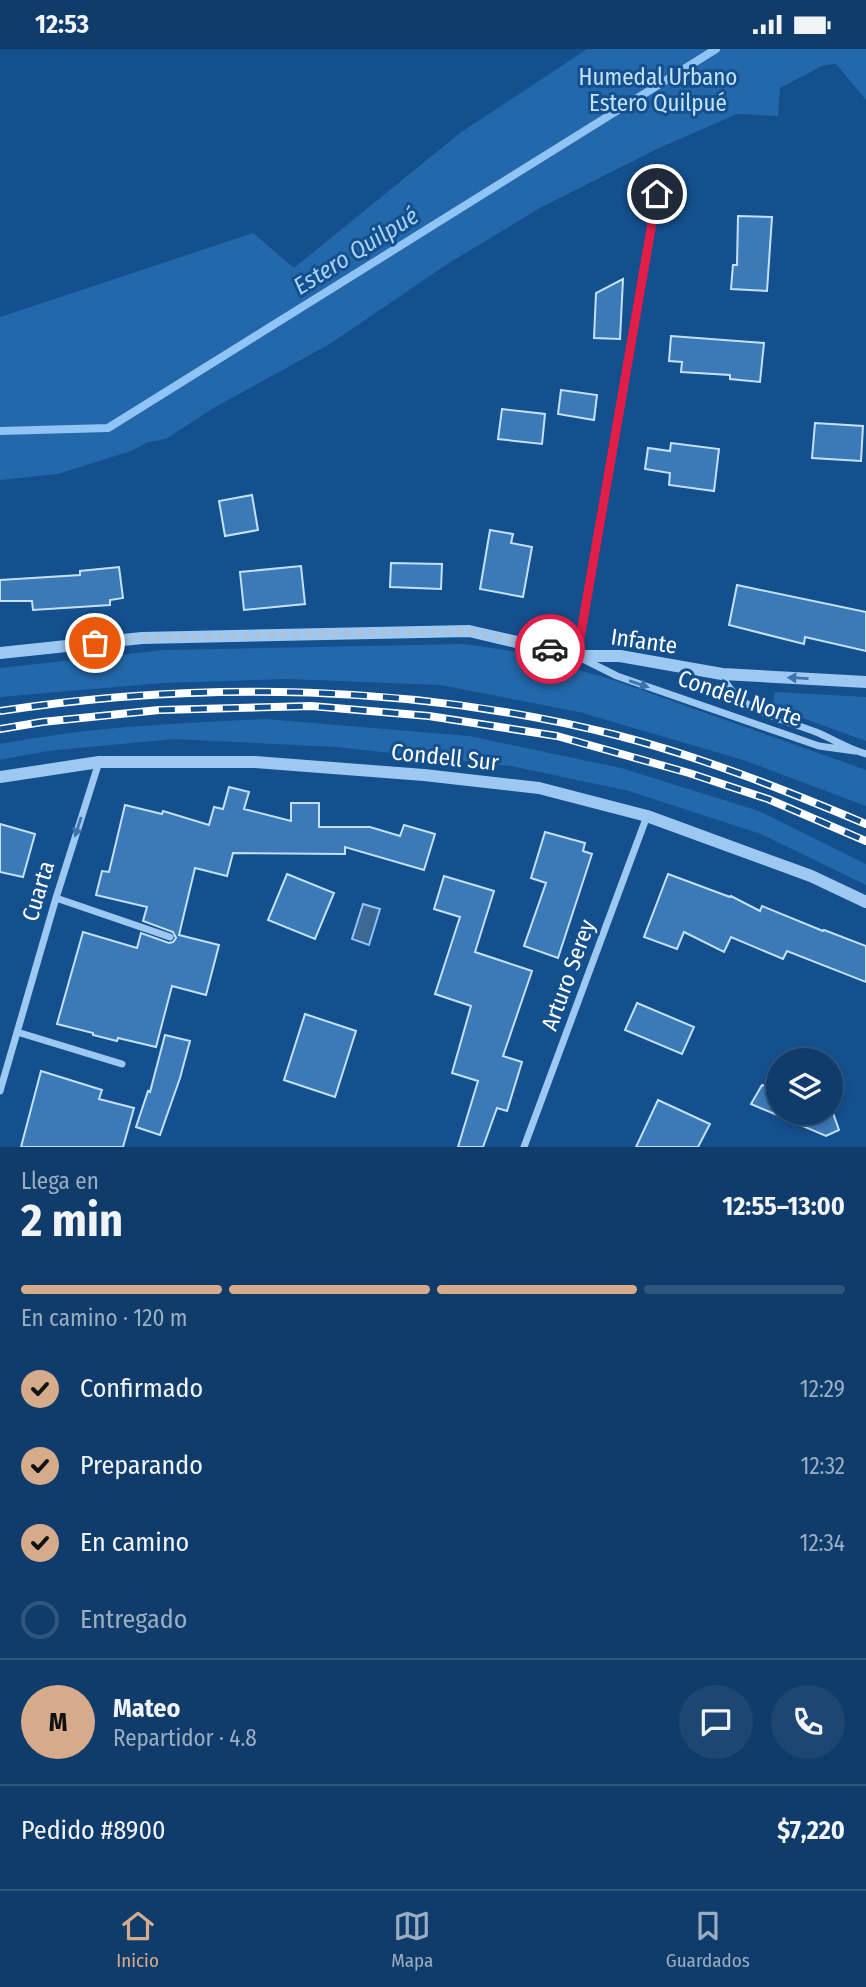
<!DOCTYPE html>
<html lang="es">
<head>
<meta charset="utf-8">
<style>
  :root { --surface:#0f3c6a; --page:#1d4772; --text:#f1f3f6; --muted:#9badc1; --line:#2f567e; --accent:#d6ab8b }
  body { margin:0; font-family:"Fira Sans Condensed",sans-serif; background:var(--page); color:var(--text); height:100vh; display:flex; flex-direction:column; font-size:26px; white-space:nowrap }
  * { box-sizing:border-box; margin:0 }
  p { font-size:23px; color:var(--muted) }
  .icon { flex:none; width:38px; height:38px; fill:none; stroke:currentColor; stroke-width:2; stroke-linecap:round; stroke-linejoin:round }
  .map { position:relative; height:1098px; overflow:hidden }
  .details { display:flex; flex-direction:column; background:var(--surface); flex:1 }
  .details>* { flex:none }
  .controls { position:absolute; left:766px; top:999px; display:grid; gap:14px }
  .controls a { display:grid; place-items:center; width:77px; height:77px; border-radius:50%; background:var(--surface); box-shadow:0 4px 10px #0003,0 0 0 2px var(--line); font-size:35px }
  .pin { position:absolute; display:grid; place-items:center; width:60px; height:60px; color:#fff; margin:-30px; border:4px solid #fff; border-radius:50%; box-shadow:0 2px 7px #0007 }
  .courier { position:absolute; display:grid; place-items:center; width:70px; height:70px; margin:-35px; border:5px solid #e11d48; border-radius:50%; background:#fff; color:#222; box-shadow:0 2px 9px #0007 }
  .summary em { font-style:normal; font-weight:700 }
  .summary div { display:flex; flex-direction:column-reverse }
  .summary { display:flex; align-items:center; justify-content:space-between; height:119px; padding:0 21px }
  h1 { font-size:46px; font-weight:700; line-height:52px }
  .bar { display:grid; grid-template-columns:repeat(4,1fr); gap:10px 7px; align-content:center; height:84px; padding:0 21px }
  .bar i { height:9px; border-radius:5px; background:var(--line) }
  .bar .current { background:var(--accent) }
  .bar p { grid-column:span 4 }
  .line { display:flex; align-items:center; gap:18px; padding:0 21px; border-top:2px solid var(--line) }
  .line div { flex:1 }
  .round { display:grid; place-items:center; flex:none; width:74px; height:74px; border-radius:37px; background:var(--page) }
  ol { padding:0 21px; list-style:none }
  li { display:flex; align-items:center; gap:21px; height:77px }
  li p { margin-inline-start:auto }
  li .icon { padding:7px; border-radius:50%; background:var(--accent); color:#111; stroke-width:4 }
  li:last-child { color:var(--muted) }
  li i { width:38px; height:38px; border:4px solid var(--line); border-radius:50% }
  .status { display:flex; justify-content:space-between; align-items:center; height:49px; padding:0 35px; background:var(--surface); direction:ltr }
  .status svg { height:19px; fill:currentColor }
  .tabs { display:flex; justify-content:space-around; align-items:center; height:98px; border-top:2px solid var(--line); background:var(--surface); font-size:19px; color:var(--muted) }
  .tabs a { display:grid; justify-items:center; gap:4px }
  .tabs .current { color:var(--accent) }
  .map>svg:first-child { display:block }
</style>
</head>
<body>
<div class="status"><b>12:53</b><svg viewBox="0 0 49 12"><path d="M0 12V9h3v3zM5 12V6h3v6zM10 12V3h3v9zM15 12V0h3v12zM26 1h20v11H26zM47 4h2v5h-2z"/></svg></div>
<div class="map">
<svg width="866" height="1098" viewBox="0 0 866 1098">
  <rect width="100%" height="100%" fill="#14508d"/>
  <!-- green -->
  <path fill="#2368aa" d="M587,0H866V51L836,15L824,16L780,39L778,67L737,65L659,99L540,159L449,214L328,296L210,361L166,390L148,393L131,402L58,425L0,431V268L253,184L294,219L460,84Z
    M464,595L518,603L613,631L866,721V757L743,711L579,663L440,636L288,630L162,634L0,648V619L164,601Z
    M775,643L866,648V692L772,658Z
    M266,670L469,687L621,719L759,762L866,815V836L761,785L629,742L511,717L336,698L174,690L47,702L0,711V695C88,678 177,674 266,670Z"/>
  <!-- water -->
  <path fill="#3b6895" stroke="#8fc4f4" stroke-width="2" d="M363,855L380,860L369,896L352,890Z"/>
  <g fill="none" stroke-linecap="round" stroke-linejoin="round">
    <!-- stream -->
    <path stroke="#8fc4f4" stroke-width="8" d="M0,382L108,379L716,0"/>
  </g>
  <!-- building -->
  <path fill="#3c7ab7" stroke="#c4e1fc" stroke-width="2" d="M738,167L772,168L767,242L731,240L733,216H737Z
    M623,230L620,290L594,289L596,244Z
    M671,287L764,294L760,333L730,330V326L681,323L682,313L669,312Z
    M561,341L597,346L594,371L558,365Z
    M502,360L545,365L542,395L498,390Z
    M815,374L863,377L861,412L812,409Z
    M671,394L719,400L714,442L669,436L670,424L645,420L648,399L670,402Z
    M252,446L258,481L225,487L219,452Z
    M490,481L513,485L511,494L532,498L523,548L480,540Z
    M391,514L442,515L441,540L390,538Z
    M301,517L305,555L244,561L240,523Z
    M119,518L123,549L110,551V556L33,561L32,552H0V531L80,526V522Z
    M737,536L866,563V602L805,588L804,595L729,576Z
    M229,738L249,743L244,760L291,772V754H319V778H370L400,787L404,776L435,785L424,821L345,798V805L233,804L227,827L195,819L179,886L219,896L206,946L172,937L156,998L118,989L117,992L93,986V984L57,975L83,883L137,899L141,884L169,894L173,893L176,889L173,883L143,872L147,858L96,846L102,822L109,823L125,756L162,765L163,762L209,776L214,758L223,760Z
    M0,775L35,785L23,828L0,823Z
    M545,783L585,794L583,802L592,805L558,909L524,897L546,834L531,829Z
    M287,825L334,844L315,890L268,871Z
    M668,825L730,848L731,847L760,862L762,857L823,882L824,881L866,897V933L787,902L783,910L731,888L724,903L684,883L677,900L644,888Z
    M444,827L494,842L475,903L532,922L503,1007L522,1013L507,1062L497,1059L483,1098H458L478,1032L452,1024L471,957L435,945L460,868L434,860Z
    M637,954L694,978L682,1005L625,981Z
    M305,965L356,982L335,1048L284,1031Z
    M165,986L190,992L180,1029L160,1086L136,1078L148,1042L150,1043Z
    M41,1022L102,1041L99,1050L134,1059L123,1098H21Z
    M762,1036L779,1042V1064H833L839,1081L826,1087L751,1055Z
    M658,1051L710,1075L698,1098H636Z"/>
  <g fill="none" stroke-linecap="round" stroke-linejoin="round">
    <!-- minor -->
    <path stroke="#9dc8f1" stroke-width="7" d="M657,145L577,607L617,627L819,697L855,702
      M722,625C736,662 783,670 816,683C833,690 848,700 866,705
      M56,849L170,888
      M17,983L122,1015
      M0,1042L56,849L99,713
      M524,1098L647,767"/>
    <!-- tertiary -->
    <path stroke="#9dc8f1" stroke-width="12" d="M0,604L142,589L469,582L577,607H620L722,625L866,633
      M0,728L99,713H255L424,726L539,739L647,767L811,827L866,853"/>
    <!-- rail casing -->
    <g stroke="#fff" stroke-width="8">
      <path id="rail" d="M0,662C203,631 416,636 616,686C702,708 785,741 866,775
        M0,680L42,673L159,661L311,657L429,667L557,687L689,724L768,750L866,792"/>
    </g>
    <!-- rail -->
    <use href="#rail" stroke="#14508d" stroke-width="5" stroke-dasharray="16" stroke-linecap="butt"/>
  </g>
  <!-- one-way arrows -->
  <defs><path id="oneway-solid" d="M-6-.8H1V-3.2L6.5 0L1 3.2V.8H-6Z" transform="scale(1.75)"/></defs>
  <g fill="#3d74ab">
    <use href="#oneway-solid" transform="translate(798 629) rotate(-177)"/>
    <use href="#oneway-solid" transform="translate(639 635) rotate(19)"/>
    <use href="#oneway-solid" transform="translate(78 778) rotate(108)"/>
  </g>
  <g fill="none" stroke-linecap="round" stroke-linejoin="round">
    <!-- done -->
    <path stroke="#adc2d7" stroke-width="7" stroke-dasharray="0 12.6" d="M95,594L142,589L469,582L550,600"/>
    <!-- route -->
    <path stroke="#e11d48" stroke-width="9" d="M550,600L577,607L657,145"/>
  </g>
  <g text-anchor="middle" stroke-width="6" stroke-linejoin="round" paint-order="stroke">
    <!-- park labels -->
    <g font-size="23" fill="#c4e1fc" stroke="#14508d">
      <text x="658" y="36">Humedal Urbano<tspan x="658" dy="26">Estero Quilpué</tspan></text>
    </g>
    <!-- street labels -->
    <g font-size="23" fill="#fff" stroke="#14508d">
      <text transform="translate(644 592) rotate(8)" y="8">Infante</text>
      <text transform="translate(740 649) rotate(19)" y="8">Condell Norte</text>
      <text transform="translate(445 708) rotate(6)" y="8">Condell Sur</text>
      <text transform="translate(38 842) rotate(-73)" y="8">Cuarta</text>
      <text transform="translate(568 926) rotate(-70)" y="8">Arturo Serey</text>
    </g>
    <!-- water labels -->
    <g font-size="24" font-style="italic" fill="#a9d2f8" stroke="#14508d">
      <text transform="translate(356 202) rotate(-32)" y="8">Estero Quilpué</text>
    </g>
  </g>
</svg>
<div class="controls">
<a><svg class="icon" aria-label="layers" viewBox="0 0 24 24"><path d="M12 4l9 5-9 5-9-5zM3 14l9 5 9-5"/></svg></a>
</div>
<div class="pin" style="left:95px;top:594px;background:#ea580c"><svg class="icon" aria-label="bag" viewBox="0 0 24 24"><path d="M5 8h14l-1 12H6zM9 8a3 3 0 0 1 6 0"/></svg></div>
<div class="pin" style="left:657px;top:145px;background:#1f2937"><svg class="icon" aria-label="home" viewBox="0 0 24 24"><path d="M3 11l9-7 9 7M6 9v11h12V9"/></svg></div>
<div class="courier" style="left:550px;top:600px"><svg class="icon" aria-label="car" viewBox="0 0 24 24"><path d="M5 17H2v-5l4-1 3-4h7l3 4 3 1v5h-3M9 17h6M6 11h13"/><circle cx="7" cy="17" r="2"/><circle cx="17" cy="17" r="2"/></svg></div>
</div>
<section class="details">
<div class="summary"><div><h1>2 min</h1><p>Llega en</p></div><em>12:55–13:00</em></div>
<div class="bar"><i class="current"></i><i class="current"></i><i class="current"></i><i></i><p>En camino · 120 m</p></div>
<ol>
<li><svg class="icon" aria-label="check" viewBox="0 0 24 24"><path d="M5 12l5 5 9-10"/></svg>Confirmado<p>12:29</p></li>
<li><svg class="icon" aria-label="check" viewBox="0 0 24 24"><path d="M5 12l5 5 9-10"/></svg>Preparando<p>12:32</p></li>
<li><svg class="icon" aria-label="check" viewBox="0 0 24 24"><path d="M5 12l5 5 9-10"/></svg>En camino<p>12:34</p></li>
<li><i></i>Entregado</li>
</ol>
<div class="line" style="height:126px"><b class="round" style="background:var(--accent);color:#111">M</b><div><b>Mateo</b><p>Repartidor · 4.8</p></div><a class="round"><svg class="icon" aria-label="chat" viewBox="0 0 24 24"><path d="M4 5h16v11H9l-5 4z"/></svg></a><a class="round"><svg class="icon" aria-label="phone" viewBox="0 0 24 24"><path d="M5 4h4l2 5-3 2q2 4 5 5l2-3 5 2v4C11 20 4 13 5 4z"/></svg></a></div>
<div class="line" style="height:91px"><div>Pedido #8900</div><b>$7,220</b></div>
</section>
<nav class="tabs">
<a class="current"><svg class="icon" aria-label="home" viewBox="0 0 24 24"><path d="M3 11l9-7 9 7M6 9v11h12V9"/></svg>Inicio</a>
<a><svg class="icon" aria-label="map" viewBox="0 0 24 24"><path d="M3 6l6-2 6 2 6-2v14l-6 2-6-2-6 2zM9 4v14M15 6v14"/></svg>Mapa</a>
<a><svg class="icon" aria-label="saved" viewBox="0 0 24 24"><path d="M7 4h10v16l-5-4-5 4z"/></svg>Guardados</a>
</nav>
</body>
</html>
